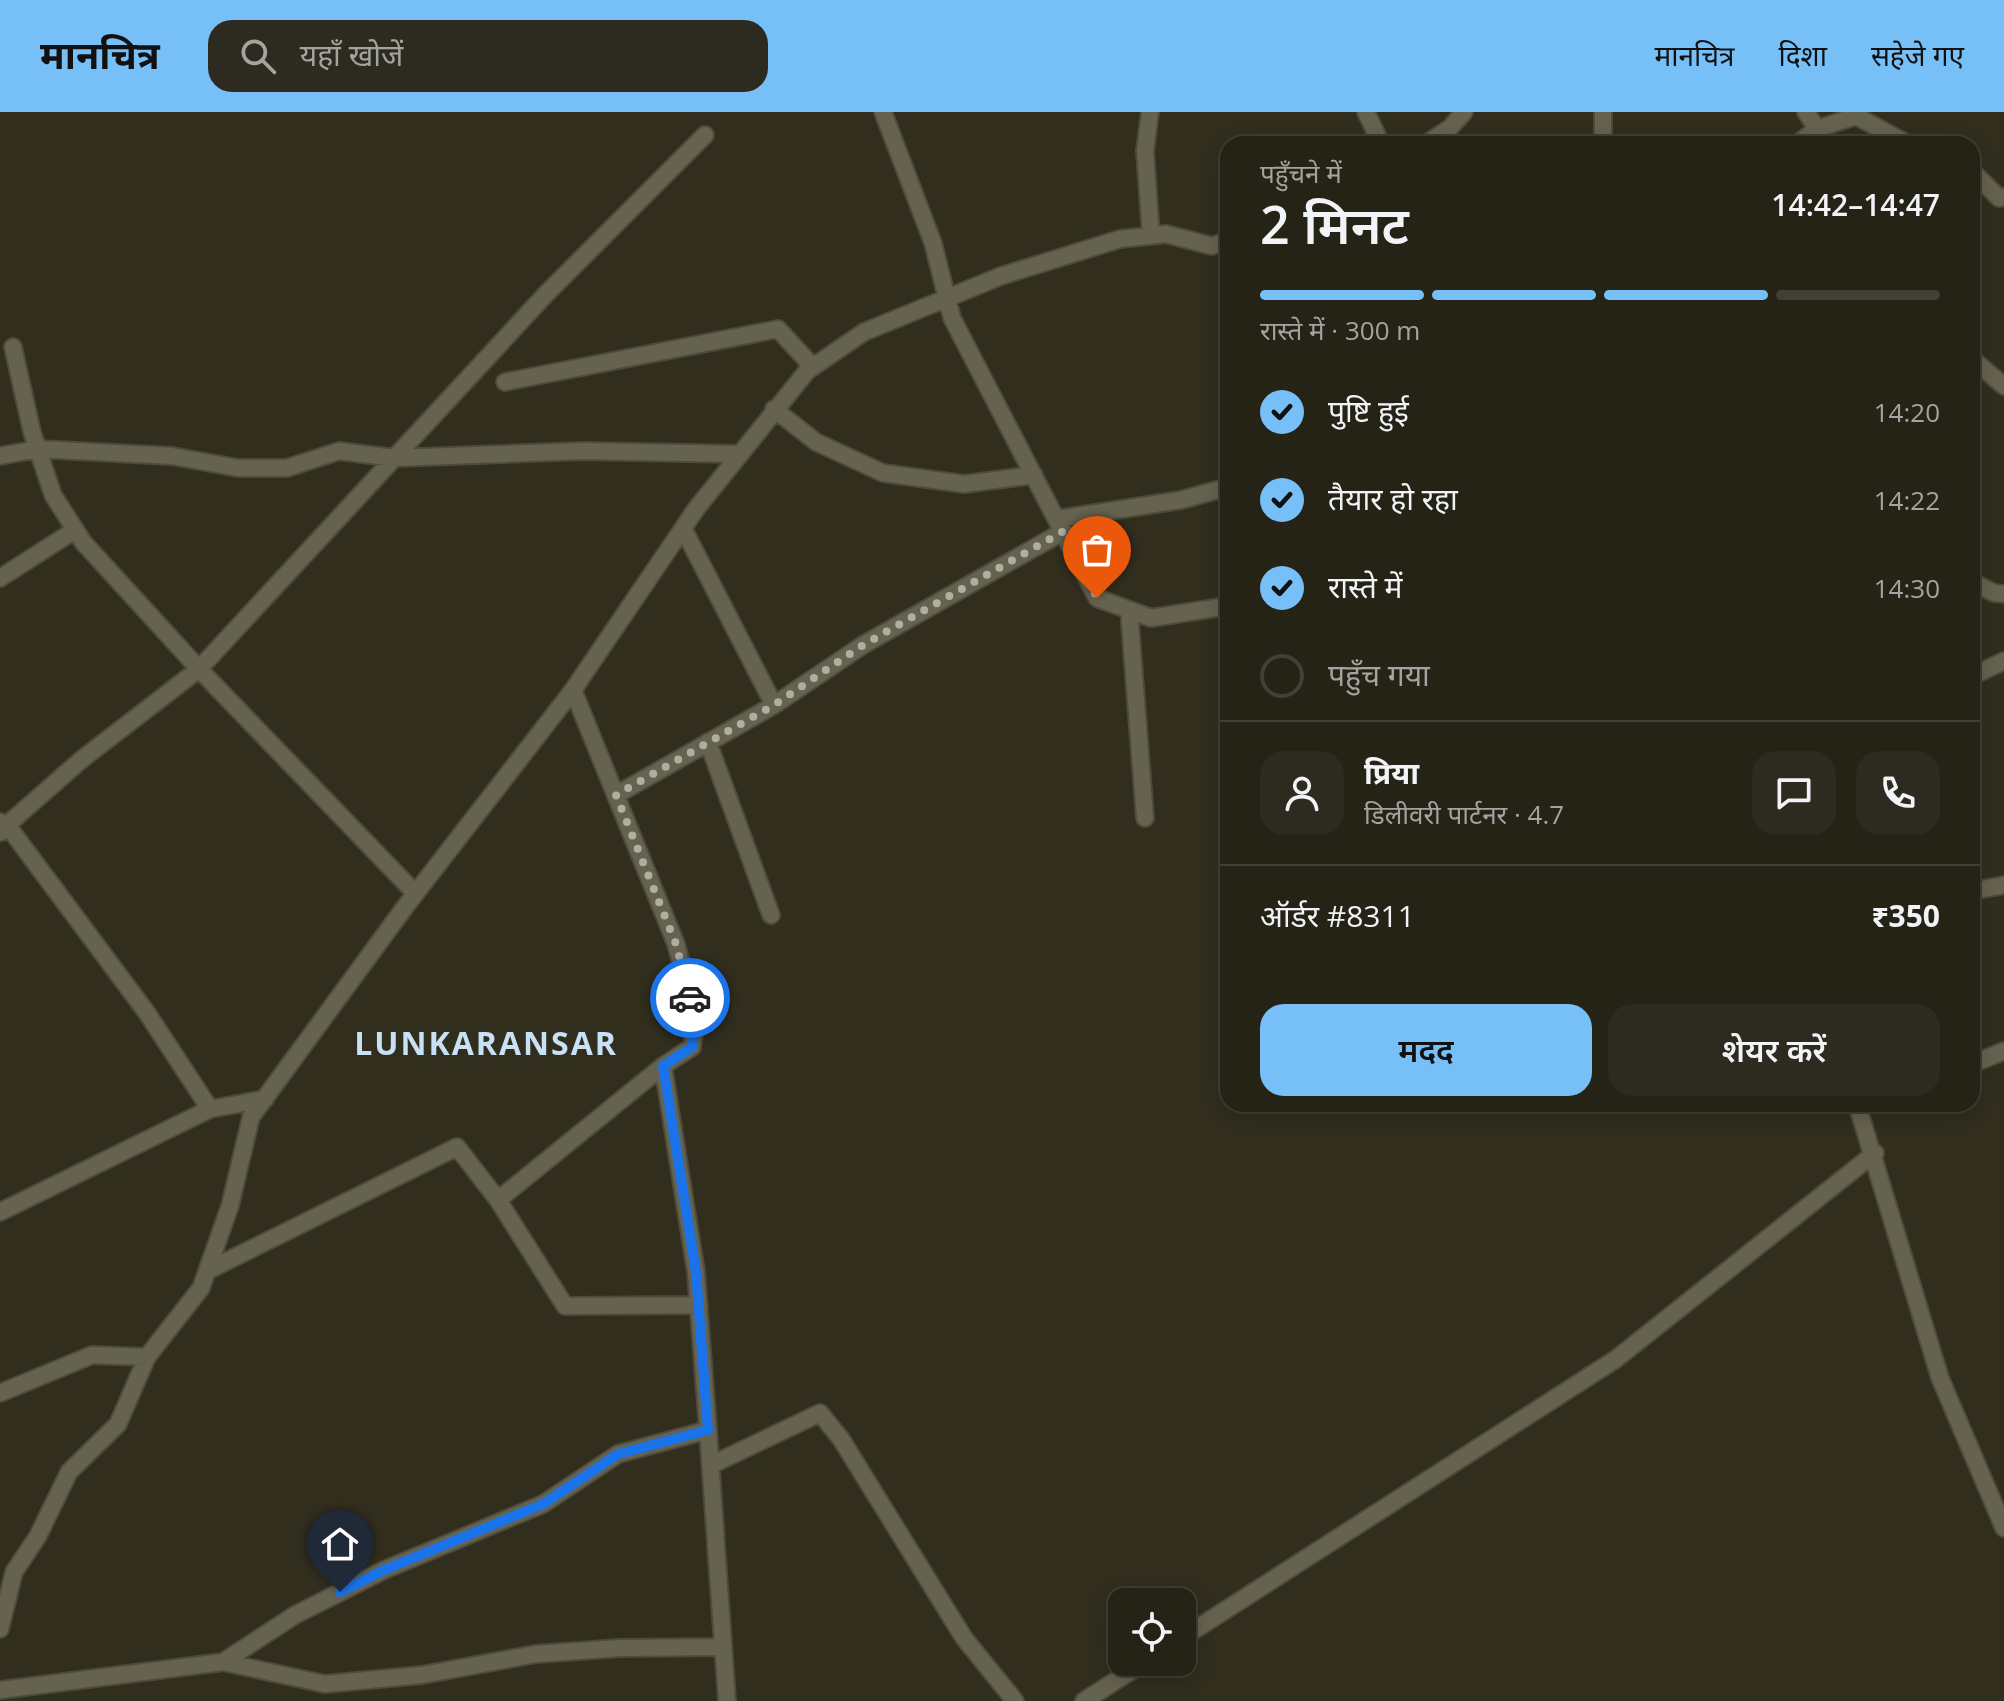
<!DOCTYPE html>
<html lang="hi">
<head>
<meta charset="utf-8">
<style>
  :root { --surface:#252216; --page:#2d2a1f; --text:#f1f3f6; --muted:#a3a4a1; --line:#423f35; --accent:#77bff7 }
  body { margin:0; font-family:"Open Sans","Noto Sans Devanagari",sans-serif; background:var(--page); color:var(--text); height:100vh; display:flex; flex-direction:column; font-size:30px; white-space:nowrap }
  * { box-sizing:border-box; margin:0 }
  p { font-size:26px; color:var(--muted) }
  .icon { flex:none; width:44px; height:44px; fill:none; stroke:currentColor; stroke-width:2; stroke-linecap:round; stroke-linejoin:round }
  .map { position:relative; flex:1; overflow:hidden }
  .side { position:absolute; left:1220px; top:24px; width:760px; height:976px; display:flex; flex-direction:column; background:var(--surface); border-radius:24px; box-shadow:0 4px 20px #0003,0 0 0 2px var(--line) }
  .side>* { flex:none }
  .tools { position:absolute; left:1108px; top:1476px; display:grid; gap:16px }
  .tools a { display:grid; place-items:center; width:88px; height:88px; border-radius:16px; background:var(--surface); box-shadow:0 4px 20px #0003,0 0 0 2px var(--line); font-size:40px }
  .pin { position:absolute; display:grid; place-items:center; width:68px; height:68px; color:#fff; margin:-82px -34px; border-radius:50% 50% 50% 0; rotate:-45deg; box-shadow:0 0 8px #0007 }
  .pin .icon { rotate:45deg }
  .courier { position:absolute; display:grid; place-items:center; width:80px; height:80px; margin:-40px; border:6px solid #1a73e8; border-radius:50%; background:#fff; color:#222; box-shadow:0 2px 10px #0007 }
  .overview em { font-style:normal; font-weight:600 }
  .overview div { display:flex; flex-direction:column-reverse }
  .overview { display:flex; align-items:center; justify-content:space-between; height:136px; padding:0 40px }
  h1 { font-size:52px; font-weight:600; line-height:60px }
  .bar { display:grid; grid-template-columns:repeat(4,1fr); gap:12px 8px; align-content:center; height:96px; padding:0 40px }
  .bar i { height:10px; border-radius:6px; background:var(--line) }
  .bar .current { background:var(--accent) }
  .bar p { grid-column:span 4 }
  .line { display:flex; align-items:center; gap:20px; padding:0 40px; border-top:2px solid var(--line) }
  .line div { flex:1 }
  .round { display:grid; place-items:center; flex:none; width:84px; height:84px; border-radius:24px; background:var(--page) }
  ol { padding:0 40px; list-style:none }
  li { display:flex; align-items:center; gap:24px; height:88px }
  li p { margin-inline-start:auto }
  li .icon { padding:8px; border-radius:50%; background:var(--accent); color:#111; stroke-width:4 }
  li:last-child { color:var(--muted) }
  li i { width:44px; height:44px; border:4px solid var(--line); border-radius:50% }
  .button { display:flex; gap:16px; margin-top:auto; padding:16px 40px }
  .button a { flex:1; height:92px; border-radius:24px; background:var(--accent); color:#111; font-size:32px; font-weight:600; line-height:92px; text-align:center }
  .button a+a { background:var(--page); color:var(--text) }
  header { display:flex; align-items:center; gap:48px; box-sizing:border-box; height:112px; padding:0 40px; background:var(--accent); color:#111 }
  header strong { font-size:38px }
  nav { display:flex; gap:44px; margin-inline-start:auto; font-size:28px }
  .search { width:560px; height:72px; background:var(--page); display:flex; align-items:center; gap:20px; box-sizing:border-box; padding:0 28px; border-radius:24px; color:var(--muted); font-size:30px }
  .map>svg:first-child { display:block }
</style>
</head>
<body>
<header>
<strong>मानचित्र</strong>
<div class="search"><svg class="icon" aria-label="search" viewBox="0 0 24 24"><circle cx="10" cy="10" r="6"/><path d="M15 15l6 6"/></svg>यहाँ खोजें</div>
<nav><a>मानचित्र</a><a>दिशा</a><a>सहेजे गए</a></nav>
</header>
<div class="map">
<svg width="2004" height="1589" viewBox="0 0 2004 1589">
  <rect width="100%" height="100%" fill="#312e1e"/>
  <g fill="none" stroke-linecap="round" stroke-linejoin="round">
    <!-- minor casing -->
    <g stroke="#4e4b3d" stroke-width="20">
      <path id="minor" d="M883,0L933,131L952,206L1097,486L1151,506L1228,494
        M1150,0L1145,39L1151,124
        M1366,0L1381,32
        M1603,0V32
        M1817,17L1856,4L1908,32
        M1426,32L1450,16L1464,0
        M1797,32L1817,17L1806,0
        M1972,59L1999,86L2004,85
        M13,235L32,320L53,383L83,430L199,557L415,781
        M1972,247L2004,274
        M505,270L778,217L813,255
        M774,297L816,330L883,361L964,372L1034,363
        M0,344L38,337L172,344L238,356H287L339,339L394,346L583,339L738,342
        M1057,407L1181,388L1228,375
        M0,466L75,418
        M1972,470L1994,481L2004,482
        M1129,498L1145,706
        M1972,564L2004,549
        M774,593L863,533L1064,419
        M708,630L771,803
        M616,683L774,593L683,416
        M0,710L7,713L81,648L199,557L546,182L705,23
        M1,720L7,713L147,901L210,997
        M1972,779L2004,773
        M1972,952L2004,939
        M1857,992L1940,1266L2004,1416
        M498,1088L663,954
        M0,1100L210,997L265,987
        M207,1159L457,1035L498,1088L565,1194L699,1193
        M0,1281L92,1243L147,1245
        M708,1318L727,1589
        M711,1353L820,1301L841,1327L964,1526L1015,1589
        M0,1517L14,1460L38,1424L69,1360L118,1312L147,1245L201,1176L230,1094L251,1005L405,795L573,578L696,397L807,259L864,220L1001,164L1120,127L1166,122L1212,134L1228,128
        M1182,1526L1616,1247L1875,1041
        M223,1550L325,1572L422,1563L536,1542L620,1536L723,1535
        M0,1578L223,1550L295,1503L384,1458L543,1392L618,1342L708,1318L696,1160L663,954L692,935L696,908L676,832L573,578
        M1084,1589L1145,1550"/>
    </g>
    <!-- minor -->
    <use href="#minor" stroke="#666250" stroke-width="16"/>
  </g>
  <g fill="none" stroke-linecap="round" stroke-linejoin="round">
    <!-- done -->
    <path stroke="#b0aea1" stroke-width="8" stroke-dasharray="0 14.4" d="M690,886L676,832L616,683L774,593L863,533L1064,419L1097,486"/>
    <!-- route -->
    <path stroke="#1a73e8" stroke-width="10" d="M340,1480L384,1458L543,1392L618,1342L708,1318L696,1160L663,954L692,935L696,908L690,886"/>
  </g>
  <g text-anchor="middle" stroke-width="8" stroke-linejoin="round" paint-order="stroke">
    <!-- district labels -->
    <g font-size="32" font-weight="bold" letter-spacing="2" fill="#c8e1f7" stroke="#312e1e">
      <text x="486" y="943">LUNKARANSAR</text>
    </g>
  </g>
</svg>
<div class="tools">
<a><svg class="icon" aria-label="locate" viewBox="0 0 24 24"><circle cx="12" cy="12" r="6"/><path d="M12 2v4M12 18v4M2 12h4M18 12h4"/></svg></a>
</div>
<div class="pin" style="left:1097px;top:486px;background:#ea580c"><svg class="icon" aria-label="bag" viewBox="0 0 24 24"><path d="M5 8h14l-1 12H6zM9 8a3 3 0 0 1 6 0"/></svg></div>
<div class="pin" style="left:340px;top:1480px;background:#1f2937"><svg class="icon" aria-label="home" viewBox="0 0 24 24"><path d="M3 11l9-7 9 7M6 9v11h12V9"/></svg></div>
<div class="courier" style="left:690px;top:886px"><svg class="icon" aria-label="car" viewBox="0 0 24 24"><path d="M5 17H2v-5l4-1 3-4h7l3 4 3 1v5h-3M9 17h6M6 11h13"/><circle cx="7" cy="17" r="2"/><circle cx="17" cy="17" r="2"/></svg></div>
<section class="side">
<div class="overview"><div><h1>2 मिनट</h1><p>पहुँचने में</p></div><em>14:42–14:47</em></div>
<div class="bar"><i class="current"></i><i class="current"></i><i class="current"></i><i></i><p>रास्ते में · 300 m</p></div>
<ol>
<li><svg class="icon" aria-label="check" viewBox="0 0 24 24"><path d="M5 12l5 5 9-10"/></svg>पुष्टि हुई<p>14:20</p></li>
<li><svg class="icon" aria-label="check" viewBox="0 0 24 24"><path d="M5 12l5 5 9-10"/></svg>तैयार हो रहा<p>14:22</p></li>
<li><svg class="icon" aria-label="check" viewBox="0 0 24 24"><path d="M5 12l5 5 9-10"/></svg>रास्ते में<p>14:30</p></li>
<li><i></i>पहुँच गया</li>
</ol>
<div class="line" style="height:144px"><a class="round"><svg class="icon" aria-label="person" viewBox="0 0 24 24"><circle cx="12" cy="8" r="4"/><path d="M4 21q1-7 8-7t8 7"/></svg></a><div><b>प्रिया</b><p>डिलीवरी पार्टनर · 4.7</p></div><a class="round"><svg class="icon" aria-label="chat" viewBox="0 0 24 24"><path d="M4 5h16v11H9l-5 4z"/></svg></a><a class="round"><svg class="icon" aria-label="phone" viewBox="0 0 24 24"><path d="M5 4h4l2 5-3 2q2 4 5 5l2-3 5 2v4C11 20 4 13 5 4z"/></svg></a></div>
<div class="line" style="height:104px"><div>ऑर्डर #8311</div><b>₹350</b></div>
<div class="button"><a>मदद</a><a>शेयर करें</a></div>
</section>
</div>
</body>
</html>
